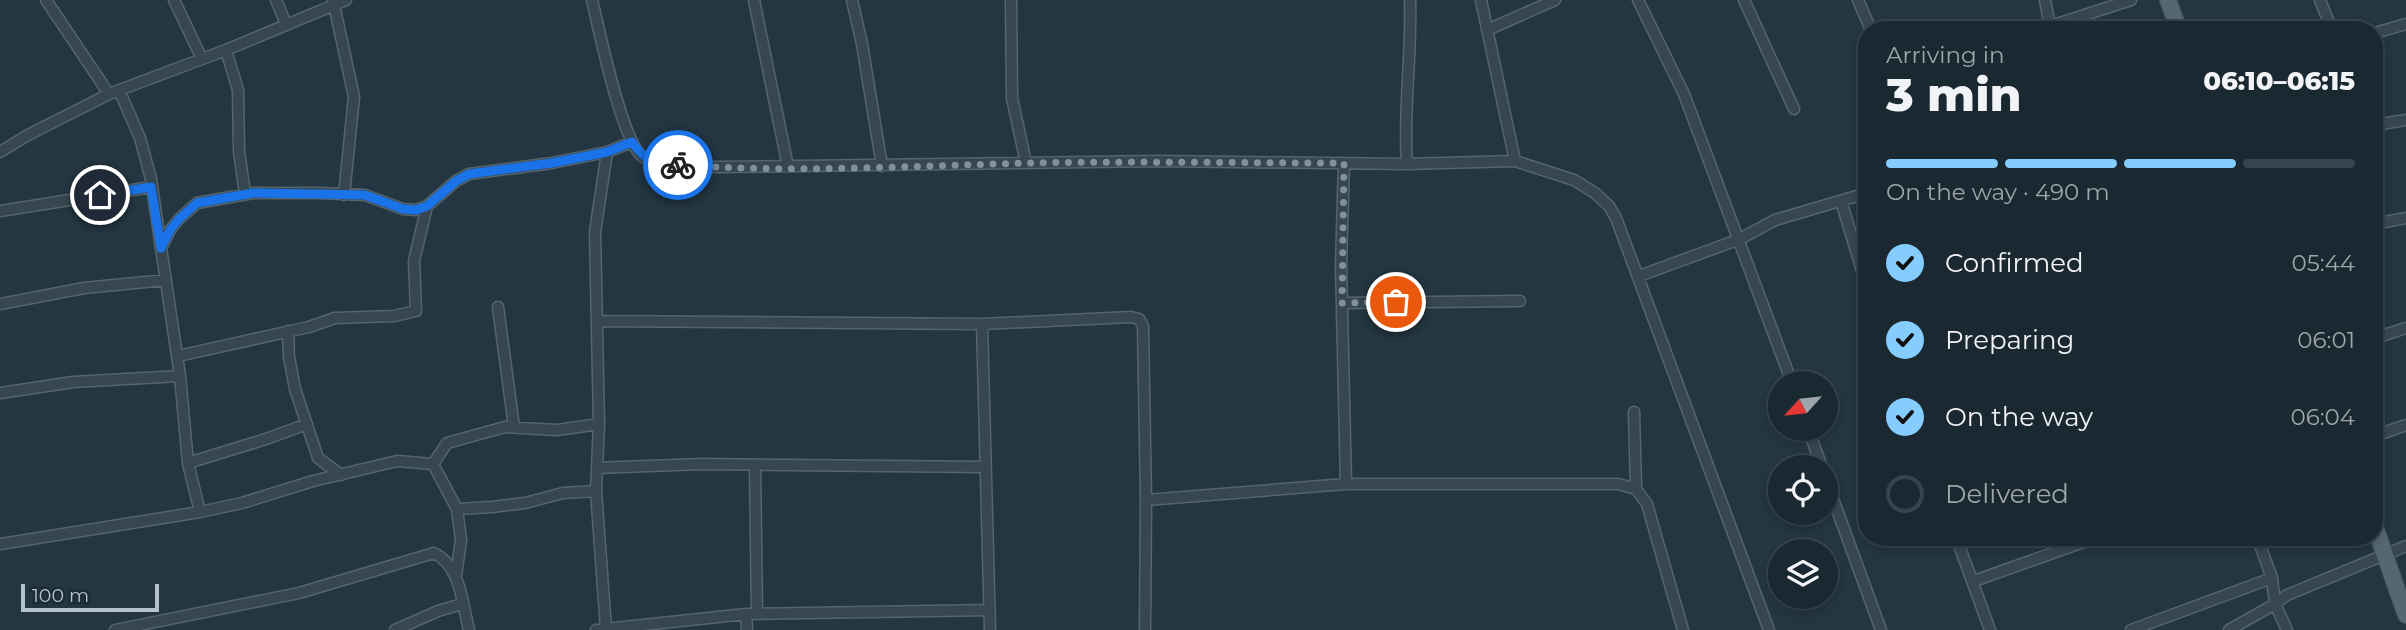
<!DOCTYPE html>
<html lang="en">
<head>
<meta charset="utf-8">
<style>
  :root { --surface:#1a2831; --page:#27343d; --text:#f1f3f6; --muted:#9fa6ab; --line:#38444d; --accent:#85cdff }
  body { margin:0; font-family:Montserrat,sans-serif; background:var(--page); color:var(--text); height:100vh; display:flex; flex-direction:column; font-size:26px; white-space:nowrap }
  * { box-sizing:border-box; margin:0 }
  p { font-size:23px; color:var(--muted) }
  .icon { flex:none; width:38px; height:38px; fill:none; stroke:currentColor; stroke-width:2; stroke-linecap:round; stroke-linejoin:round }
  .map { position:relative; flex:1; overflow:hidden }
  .drawer { position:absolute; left:1858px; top:21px; width:525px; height:525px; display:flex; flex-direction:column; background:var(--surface); border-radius:28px; box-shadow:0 4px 10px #0003,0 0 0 2px var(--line) }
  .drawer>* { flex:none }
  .needle { width:46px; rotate:243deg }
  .tools { position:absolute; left:1768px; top:371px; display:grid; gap:14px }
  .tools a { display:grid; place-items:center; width:70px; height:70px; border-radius:50%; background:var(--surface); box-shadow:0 4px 10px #0003,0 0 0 2px var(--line); font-size:35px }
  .scale { position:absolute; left:21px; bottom:18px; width:138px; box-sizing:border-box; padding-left:7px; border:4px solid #b4c2cb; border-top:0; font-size:19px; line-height:24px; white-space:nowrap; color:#b4c2cb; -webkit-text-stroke:5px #1c2c36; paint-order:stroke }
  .pin { position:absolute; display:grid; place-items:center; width:60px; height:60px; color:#fff; margin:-30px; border:4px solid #fff; border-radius:50%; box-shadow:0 2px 7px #0007 }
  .courier { position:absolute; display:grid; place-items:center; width:70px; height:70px; margin:-35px; border:5px solid #1a73e8; border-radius:50%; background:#fff; color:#222; box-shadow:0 2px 9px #0007 }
  .headline em { font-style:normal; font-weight:800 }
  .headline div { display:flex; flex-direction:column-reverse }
  .headline { display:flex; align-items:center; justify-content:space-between; height:119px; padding:0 28px }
  h1 { font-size:46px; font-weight:800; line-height:52px }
  .bar { display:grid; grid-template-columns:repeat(4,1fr); gap:10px 7px; align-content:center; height:84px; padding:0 28px }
  .bar i { height:9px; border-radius:5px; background:var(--line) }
  .bar .selected { background:var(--accent) }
  .bar p { grid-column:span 4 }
  ol { padding:0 28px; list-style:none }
  li { display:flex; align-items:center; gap:21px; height:77px }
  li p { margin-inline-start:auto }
  li .icon { padding:7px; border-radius:50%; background:var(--accent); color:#111; stroke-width:4 }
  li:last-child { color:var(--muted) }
  li i { width:38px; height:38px; border:4px solid var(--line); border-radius:50% }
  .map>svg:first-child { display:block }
</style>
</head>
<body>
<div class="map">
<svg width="2406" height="630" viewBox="0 0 2406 630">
  <rect width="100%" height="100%" fill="#233641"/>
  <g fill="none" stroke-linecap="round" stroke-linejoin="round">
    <!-- street casing -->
    <g stroke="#55656e" stroke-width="13">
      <path id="street" d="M46,0L109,94
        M174,0L202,59
        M276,0L286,24
        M333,0L354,97L344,195
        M592,0C599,29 622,143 643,157C660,169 702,166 723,167L1157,161L1407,164L1515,161L1574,180L1595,193L1609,206L1616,218L1769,630
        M754,0L788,167
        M852,0L862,44L882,166
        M1011,0L1012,98L1026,163
        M1481,0L1515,161
        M1638,0L1684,94L1792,383
        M1744,0L1794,109
        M1858,0L1871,30
        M2045,0L2050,26
        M2320,0L2332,30
        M1487,30L1555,0
        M2038,30L2131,0
        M2375,33L2406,24
        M226,50L238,90L239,151L245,194
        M119,90L140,138L151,179L161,248
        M2375,125L2406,120
        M0,152L28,135L109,94L226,50L346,0
        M1344,163L1341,265L1346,484
        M1407,164C1403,110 1412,55 1410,0
        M1841,201L1867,287
        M0,211L151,187
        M2375,224L2406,218
        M1639,276L1740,239L1775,220L1867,193
        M1342,303L1520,301
        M0,304L84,288L166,280
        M498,307L514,427
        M598,321L982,324L1131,317L1139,319L1143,326L1146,500L1145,630
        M982,324L990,630
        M288,331L289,357L295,389L318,458L341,475
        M2375,338L2406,328
        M178,356L309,327L335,318L394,316L416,311L414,261L427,206
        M180,376L188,463L200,512
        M0,393L73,382L180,376L161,248L170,230L179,219L197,203L253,193H319L365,195L403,209L416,210L427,206L456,181L469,174L552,163L607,152L632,142
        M1634,412L1636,489
        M1808,429L1822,467
        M2375,436L2406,425
        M188,463L266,439L307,424
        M433,464L447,443L505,427L557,430L599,424
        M433,464L457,509L461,540L456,576
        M755,465L757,614
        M597,468L701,464L985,467
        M1825,477L1881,630
        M1146,500L1346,484H1618L1636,489L1647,504L1683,630
        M457,509L492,507L525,503L563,493L596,491
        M1956,537L1990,630
        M2257,537L2272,578L2275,604L2287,630
        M0,544L200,512L242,503L313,481L397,461L433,464
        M1974,581L2098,537
        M746,614L990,610
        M606,629L596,491L599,424L595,232L607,152
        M115,630L299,593L434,553C461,566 462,603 469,630
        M395,630L438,611L462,604
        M596,630L746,614L747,630
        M2131,630L2272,578
        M2229,630L2275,604L2287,595L2406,546"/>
    </g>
    <!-- primary casing -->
    <g stroke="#44535d" stroke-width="18">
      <path id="primary" d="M2168,0L2179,30
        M2375,527L2406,615"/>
    </g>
    <!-- street -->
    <use href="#street" stroke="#374751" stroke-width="10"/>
    <!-- primary -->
    <use href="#primary" stroke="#556771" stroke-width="16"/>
  </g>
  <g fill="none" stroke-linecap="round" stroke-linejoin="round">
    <!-- done -->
    <path stroke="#81919b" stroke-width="7" stroke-dasharray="0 12.6" d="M678,165C794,173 913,166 1029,163C1134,161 1239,163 1344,163L1342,303L1396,302"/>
    <!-- route -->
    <path stroke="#1a73e8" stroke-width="9" d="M100,195L151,187L161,248L170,230L179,219L197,203L253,193L319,194L365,195L403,209L416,210L427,206L456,181L469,174L552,163L607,152L632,142C647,163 653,163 678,165"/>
  </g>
</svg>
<div class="tools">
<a><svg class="needle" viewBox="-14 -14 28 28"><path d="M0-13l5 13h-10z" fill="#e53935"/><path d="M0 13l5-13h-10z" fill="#9fa6ab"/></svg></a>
<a><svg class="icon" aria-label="locate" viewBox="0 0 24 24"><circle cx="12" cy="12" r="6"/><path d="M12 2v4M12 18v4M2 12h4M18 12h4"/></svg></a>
<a><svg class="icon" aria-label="layers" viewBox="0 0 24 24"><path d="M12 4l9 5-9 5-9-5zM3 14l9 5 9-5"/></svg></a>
</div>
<div class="scale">100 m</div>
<div class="pin" style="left:1396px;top:302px;background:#ea580c"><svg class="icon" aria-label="bag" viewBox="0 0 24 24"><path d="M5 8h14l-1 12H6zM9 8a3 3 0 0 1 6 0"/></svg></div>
<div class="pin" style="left:100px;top:195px;background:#1f2937"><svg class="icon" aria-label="home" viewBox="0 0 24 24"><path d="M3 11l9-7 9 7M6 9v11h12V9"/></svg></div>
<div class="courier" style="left:678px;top:165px"><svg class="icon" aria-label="bike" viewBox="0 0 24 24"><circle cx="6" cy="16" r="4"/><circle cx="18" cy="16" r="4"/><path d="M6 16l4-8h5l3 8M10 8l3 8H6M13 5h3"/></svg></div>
<section class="drawer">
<div class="headline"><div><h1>3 min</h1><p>Arriving in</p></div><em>06:10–06:15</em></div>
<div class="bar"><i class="selected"></i><i class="selected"></i><i class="selected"></i><i></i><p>On the way · 490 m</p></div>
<ol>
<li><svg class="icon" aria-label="check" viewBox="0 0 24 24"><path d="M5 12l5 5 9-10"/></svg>Confirmed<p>05:44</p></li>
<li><svg class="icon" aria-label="check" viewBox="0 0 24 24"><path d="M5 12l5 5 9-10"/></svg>Preparing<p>06:01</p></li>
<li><svg class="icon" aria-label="check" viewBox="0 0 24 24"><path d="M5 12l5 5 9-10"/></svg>On the way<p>06:04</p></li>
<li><i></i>Delivered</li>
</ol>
</section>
</div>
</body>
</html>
